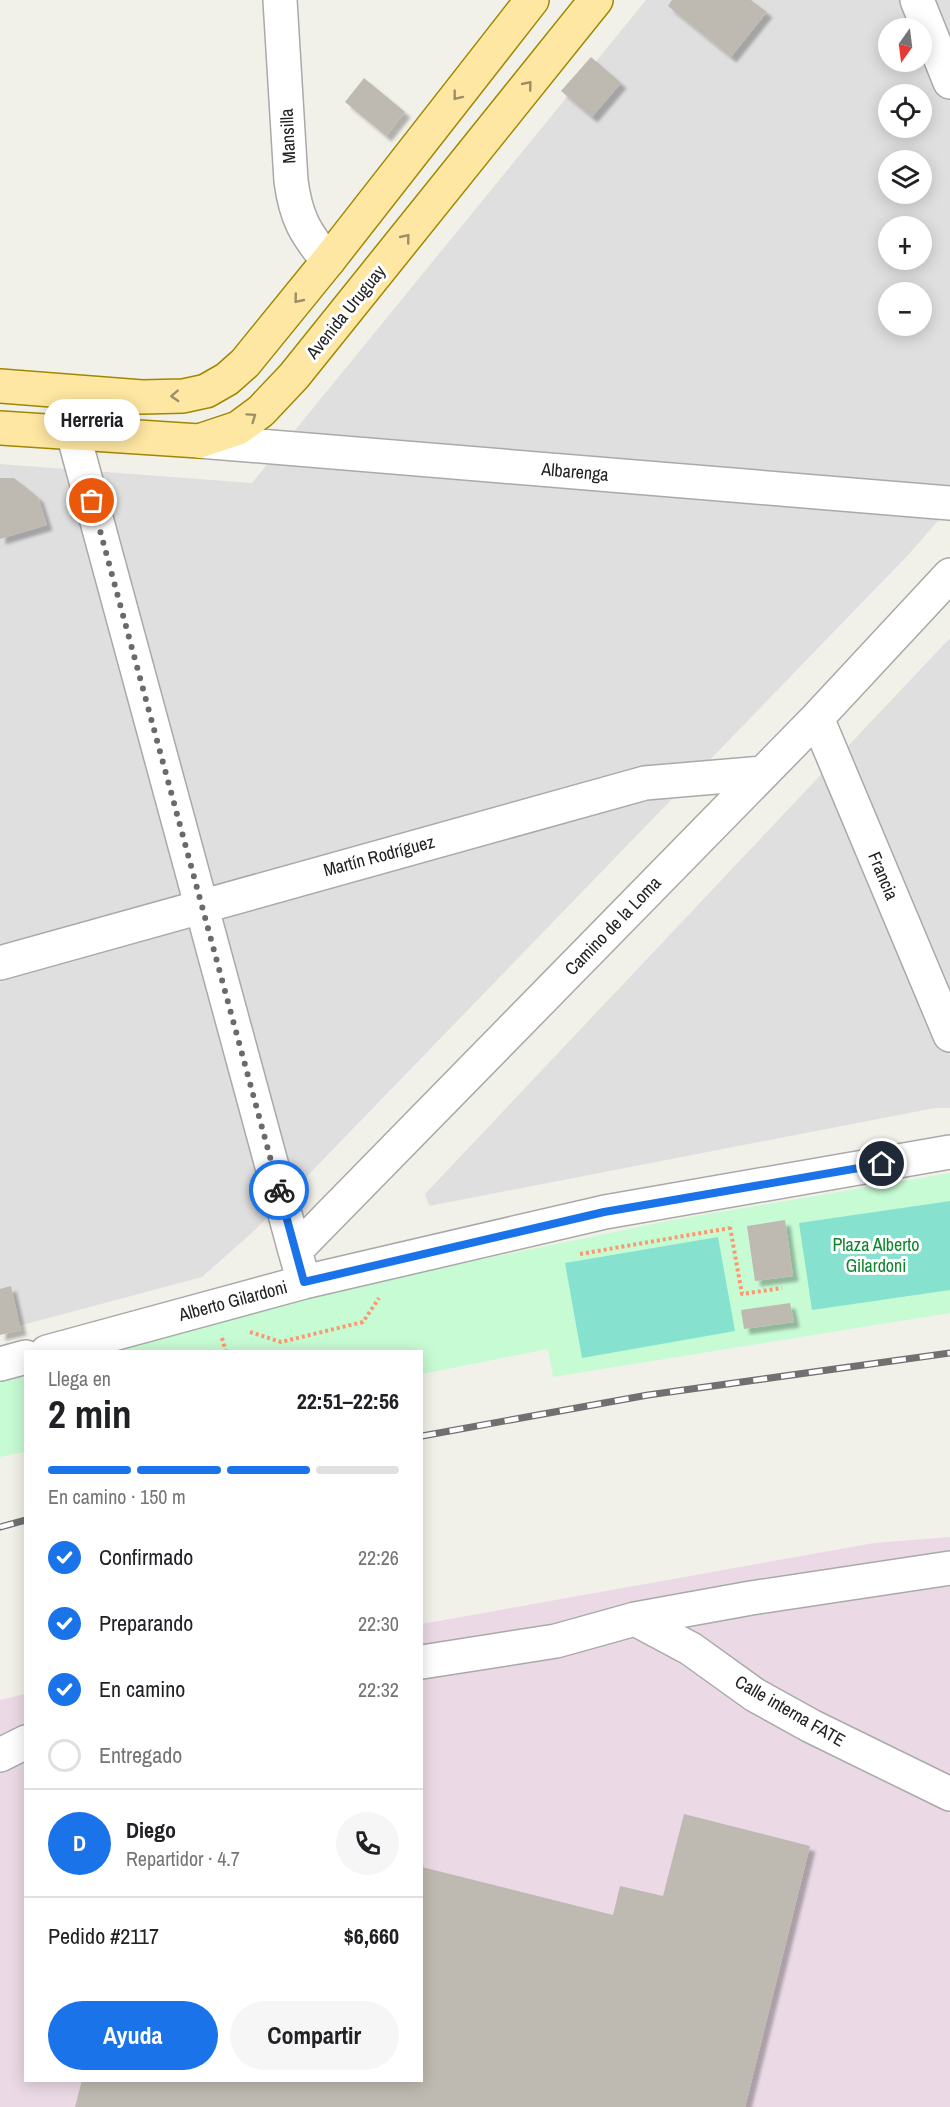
<!DOCTYPE html>
<html lang="es">
<head>
<meta charset="utf-8">
<style>
  :root { --surface:#fff; --page:#f6f6f6; --text:#202124; --muted:#757577; --line:#e0e0e0; --accent:#1a73e8 }
  body { margin:0; font-family:"Archivo Narrow",sans-serif; background:var(--page); color:var(--text); height:100vh; display:flex; flex-direction:column; font-size:22px; white-space:nowrap }
  * { box-sizing:border-box; margin:0 }
  p { font-size:20px; color:var(--muted) }
  .icon { flex:none; width:33px; height:33px; fill:none; stroke:currentColor; stroke-width:2; stroke-linecap:round; stroke-linejoin:round }
  .map { position:relative; flex:1; overflow:hidden }
  .drawer { position:absolute; left:24px; top:1350px; width:399px; height:732px; display:flex; flex-direction:column; background:var(--surface); border-radius:0px; box-shadow:0 3px 15px #0003 }
  .drawer>* { flex:none }
  .needle { width:39px; rotate:194deg }
  .tools { position:absolute; left:878px; top:18px; display:grid; gap:12px }
  .tools a { display:grid; place-items:center; width:54px; height:54px; border-radius:50%; background:var(--surface); box-shadow:0 3px 15px #0003; font-size:30px }
  .pin { position:absolute; display:grid; place-items:center; width:51px; height:51px; color:#fff; margin:-26px; border:3px solid #fff; border-radius:50%; box-shadow:0 2px 6px #0007 }
  .courier { position:absolute; display:grid; place-items:center; width:60px; height:60px; margin:-30px; border:4px solid #1a73e8; border-radius:50%; background:#fff; color:#222; box-shadow:0 2px 8px #0007 }
  .bubble { position:absolute; height:42px; border-radius:21px; background:var(--surface); box-shadow:0 3px 15px #0003; font-size:20px; font-weight:800; line-height:42px; text-align:center }
  .summary em { font-style:normal; font-weight:800 }
  .summary div { display:flex; flex-direction:column-reverse }
  .summary { display:flex; align-items:center; justify-content:space-between; height:102px; padding:0 24px }
  h1 { font-size:39px; font-weight:800; line-height:45px }
  .bar { display:grid; grid-template-columns:repeat(4,1fr); gap:9px 6px; align-content:center; height:72px; padding:0 24px }
  .bar i { height:8px; border-radius:4px; background:var(--line) }
  .bar .active { background:var(--accent) }
  .bar p { grid-column:span 4 }
  .line { display:flex; align-items:center; gap:15px; padding:0 24px; border-top:2px solid var(--line) }
  .line div { flex:1 }
  .round { display:grid; place-items:center; flex:none; width:63px; height:63px; border-radius:32px; background:var(--page) }
  ol { padding:0 24px; list-style:none }
  li { display:flex; align-items:center; gap:18px; height:66px }
  li p { margin-inline-start:auto }
  li .icon { padding:6px; border-radius:50%; background:var(--accent); color:#fff; stroke-width:4 }
  li:last-child { color:var(--muted) }
  li i { width:33px; height:33px; border:3px solid var(--line); border-radius:50% }
  .cta { display:flex; gap:12px; margin-top:auto; padding:12px 24px }
  .cta a { flex:1; height:69px; border-radius:36px; background:var(--accent); color:#fff; font-size:24px; font-weight:800; line-height:69px; text-align:center }
  .cta a+a { background:var(--page); color:var(--text) }
  .map>svg:first-child { display:block }
</style>
</head>
<body>
<div class="map">
<svg width="950" height="2107" viewBox="0 0 950 2107">
  <defs>
    <filter id="shadow"><feDropShadow dx="5.5" dy="5.5" stdDeviation="1.5" flood-color="#0004"/></filter>
  </defs>
  <rect width="100%" height="100%" fill="#f2f1e9"/>
  <!-- residential -->
  <path fill="#e0dfdf" fill-rule="evenodd" d="M646,0H950V507L910,553L255,1230L202,1277L0,1331V464L252,483ZM888,28H921V62H888ZM888,94H921V128H888ZM888,160H921V194H888ZM888,226H921V260H888ZM888,292H921V326H888Z
    M950,638V1108H935L429,1206L425,1194Z"/>
  <!-- industrial -->
  <path fill="#ebdae5" d="M950,1537V2107H0V1700L25,1694L26,2080H422V1624L874,1543Z"/>
  <!-- park -->
  <path fill="#c7fbd4" d="M950,1173V1313L553,1377L548,1349L422,1374V1352H93L306,1296L667,1221Z
    M25,1369V1452L0,1457V1376Z"/>
  <!-- pitch -->
  <path fill="#86e2cf" d="M950,1201V1290L812,1310L799,1223Z
    M718,1237L735,1331L582,1358L565,1263Z"/>
  <!-- building -->
  <path fill="#bfbab1" filter="url(#shadow)" d="M672,0H751L767,12L731,57L668,6Z
    M591,57L621,83L592,117L561,91Z
    M364,78L405,112L386,136L345,102Z
    M0,478H14L38,497L47,525L0,539Z
    M785,1220L793,1276L755,1281L747,1226Z
    M11,1286L21,1330L0,1335V1289Z
    M790,1303L794,1322L744,1329L741,1310Z
    M684,1814L810,1846L745,2107H75L82,2080H422V1867L613,1915L620,1886L663,1896Z"/>
  <g fill="none" stroke-linecap="round" stroke-linejoin="round">
    <!-- minor casing -->
    <g stroke="#a9a9a9" stroke-width="36">
      <path id="minor" d="M280,0L291,181C296,218 305,233 328,261
        M917,0L950,82
        M73,433L295,1251
        M199,441L950,503
        M817,718L950,1035
        M0,963L645,783L763,773
        M304,1282L295,1251L817,718L950,575
        M47,1352L304,1282L605,1212L950,1152
        M0,1364L26,1357
        M635,1619L691,1649L755,1695L811,1726L950,1794
        M422,1662L556,1641L635,1619L751,1598L950,1568
        M0,1755L26,1742"/>
    </g>
    <!-- major casing -->
    <g stroke="#a08800" stroke-width="36">
      <path id="major" d="M0,386L142,397L183,396L206,391L227,379L245,363L328,261L532,0
        M0,428L199,441L238,428L261,411L294,376L596,0"/>
    </g>
    <!-- path -->
    <path stroke="#fd976f" stroke-width="4" stroke-dasharray="3 3" stroke-linecap="butt" d="M730,1227L742,1294L782,1288
      M580,1254L730,1228
      M250,1332L281,1342L363,1322L379,1298
      M222,1338L226,1352"/>
    <!-- minor -->
    <use href="#minor" stroke="#fff" stroke-width="33"/>
    <!-- major -->
    <use href="#major" stroke="#fee7a2" stroke-width="33"/>
    <!-- rail casing -->
    <g stroke="#707070" stroke-width="7">
      <path id="rail" d="M422,1436L648,1395L950,1353
        M0,1527L26,1520"/>
    </g>
    <!-- rail -->
    <use href="#rail" stroke="#fff" stroke-width="4.5" stroke-dasharray="14" stroke-linecap="butt"/>
  </g>
  <!-- one-way arrows -->
  <defs><path id="oneway-chevron" d="M-2-3.5L2.5 0L-2 3.5" fill="none" stroke-width="1.6" stroke-linecap="round" stroke-linejoin="round" transform="scale(1.5)"/></defs>
  <g stroke="#9b8e68">
    <use href="#oneway-chevron" transform="translate(528 85) rotate(-51)"/>
    <use href="#oneway-chevron" transform="translate(457 96) rotate(128)"/>
    <use href="#oneway-chevron" transform="translate(406 238) rotate(-51)"/>
    <use href="#oneway-chevron" transform="translate(298 299) rotate(129)"/>
    <use href="#oneway-chevron" transform="translate(175 396) rotate(177)"/>
    <use href="#oneway-chevron" transform="translate(252 417) rotate(-35)"/>
  </g>
  <g fill="none" stroke-linecap="round" stroke-linejoin="round">
    <!-- done -->
    <path stroke="#6b6a68" stroke-width="6" stroke-dasharray="0 10.8" d="M92,501L279,1190"/>
    <!-- route -->
    <path stroke="#1a73e8" stroke-width="8" d="M279,1190L304,1282L604,1212L882,1164"/>
  </g>
  <g text-anchor="middle" stroke-width="6" stroke-linejoin="round" paint-order="stroke">
    <!-- street labels -->
    <g font-size="18" fill="#222" stroke="#fff">
      <text transform="translate(288 136) rotate(-93)" y="6">Mansilla</text>
      <text transform="translate(346 312) rotate(-51)" y="6">Avenida Uruguay</text>
      <text transform="translate(575 472) rotate(5)" y="6">Albarenga</text>
      <text transform="translate(379 856) rotate(-15)" y="6">Martín Rodríguez</text>
      <text transform="translate(883 876) rotate(67)" y="6">Francia</text>
      <text transform="translate(613 926) rotate(-46)" y="6">Camino de la Loma</text>
      <text transform="translate(233 1301) rotate(-15)" y="6">Alberto Gilardoni</text>
      <text transform="translate(790 1711) rotate(30)" y="6">Calle interna FATE</text>
    </g>
    <!-- park labels -->
    <g font-size="18" fill="#0a862b" stroke="#fff">
      <text x="876" y="1251">Plaza Alberto<tspan x="876" dy="21">Gilardoni</tspan></text>
    </g>
  </g>
</svg>
<div class="tools">
<a><svg class="needle" viewBox="-14 -14 28 28"><path d="M0-13l5 13h-10z" fill="#e53935"/><path d="M0 13l5-13h-10z" fill="#757577"/></svg></a>
<a><svg class="icon" aria-label="locate" viewBox="0 0 24 24"><circle cx="12" cy="12" r="6"/><path d="M12 2v4M12 18v4M2 12h4M18 12h4"/></svg></a>
<a><svg class="icon" aria-label="layers" viewBox="0 0 24 24"><path d="M12 4l9 5-9 5-9-5zM3 14l9 5 9-5"/></svg></a>
<a>+</a>
<a>−</a>
</div>
<div class="pin" style="left:92px;top:501px;background:#ea580c"><svg class="icon" aria-label="bag" viewBox="0 0 24 24"><path d="M5 8h14l-1 12H6zM9 8a3 3 0 0 1 6 0"/></svg></div>
<div class="pin" style="left:882px;top:1164px;background:#1f2937"><svg class="icon" aria-label="home" viewBox="0 0 24 24"><path d="M3 11l9-7 9 7M6 9v11h12V9"/></svg></div>
<div class="courier" style="left:279px;top:1190px"><svg class="icon" aria-label="bike" viewBox="0 0 24 24"><circle cx="6" cy="16" r="4"/><circle cx="18" cy="16" r="4"/><path d="M6 16l4-8h5l3 8M10 8l3 8H6M13 5h3"/></svg></div>
<div class="bubble" style="left:44px;top:399px;width:96px">Herreria</div>
<section class="drawer">
<div class="summary"><div><h1>2 min</h1><p>Llega en</p></div><em>22:51–22:56</em></div>
<div class="bar"><i class="active"></i><i class="active"></i><i class="active"></i><i></i><p>En camino · 150 m</p></div>
<ol>
<li><svg class="icon" aria-label="check" viewBox="0 0 24 24"><path d="M5 12l5 5 9-10"/></svg>Confirmado<p>22:26</p></li>
<li><svg class="icon" aria-label="check" viewBox="0 0 24 24"><path d="M5 12l5 5 9-10"/></svg>Preparando<p>22:30</p></li>
<li><svg class="icon" aria-label="check" viewBox="0 0 24 24"><path d="M5 12l5 5 9-10"/></svg>En camino<p>22:32</p></li>
<li><i></i>Entregado</li>
</ol>
<div class="line" style="height:108px"><b class="round" style="background:var(--accent);color:#fff">D</b><div><b>Diego</b><p>Repartidor · 4.7</p></div><a class="round"><svg class="icon" aria-label="phone" viewBox="0 0 24 24"><path d="M5 4h4l2 5-3 2q2 4 5 5l2-3 5 2v4C11 20 4 13 5 4z"/></svg></a></div>
<div class="line" style="height:78px"><div>Pedido #2117</div><b>$6,660</b></div>
<div class="cta"><a>Ayuda</a><a>Compartir</a></div>
</section>
</div>
</body>
</html>
